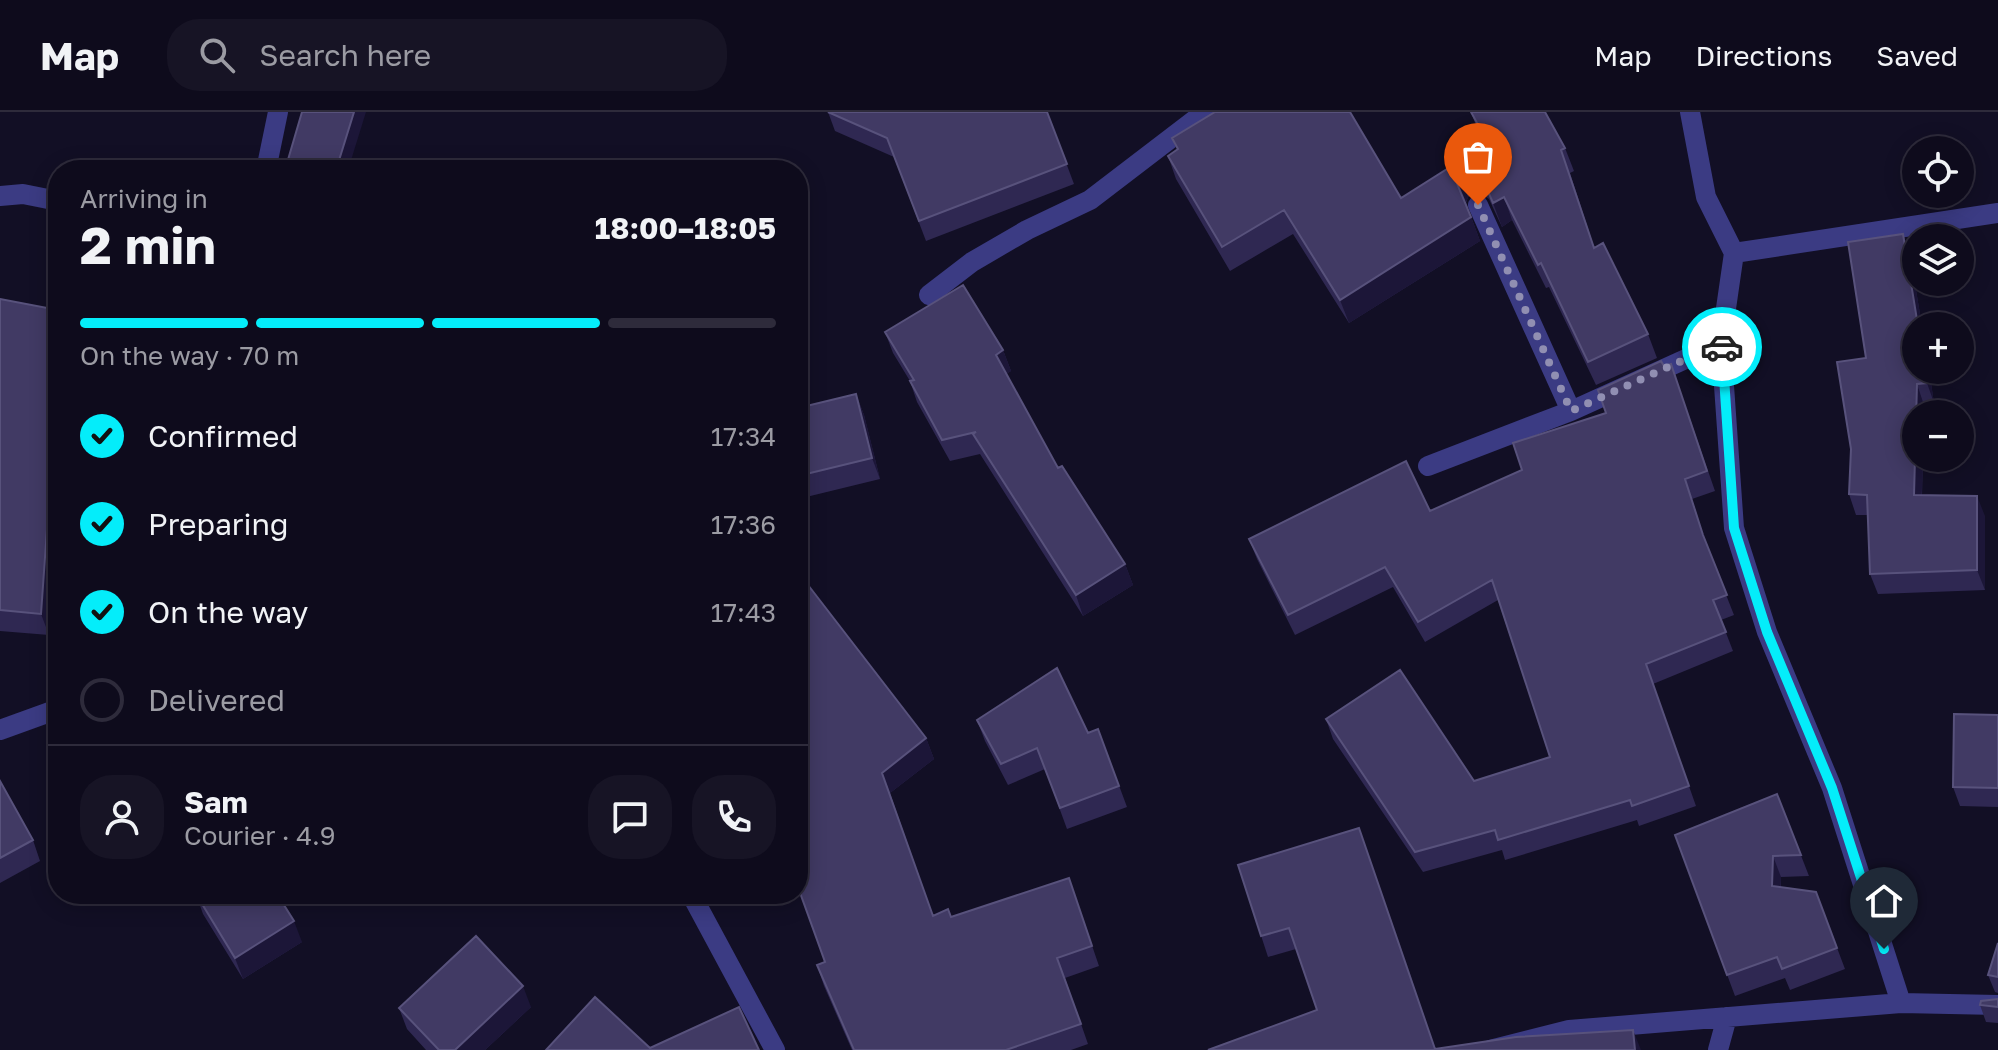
<!DOCTYPE html>
<html lang="en">
<head>
<meta charset="utf-8">
<style>
  :root { --surface:#0e0b1c; --page:#171425; --text:#f1f3f6; --muted:#9b9ba3; --line:#2e2b3b; --accent:#04edfa }
  body { margin:0; font-family:"Golos Text",sans-serif; background:var(--page); color:var(--text); height:100vh; display:flex; flex-direction:column; font-size:30px; white-space:nowrap }
  * { box-sizing:border-box; margin:0 }
  p { font-size:26px; color:var(--muted) }
  .icon { flex:none; width:44px; height:44px; fill:none; stroke:currentColor; stroke-width:2; stroke-linecap:round; stroke-linejoin:round }
  .map { position:relative; flex:1; overflow:hidden }
  .panel { position:absolute; left:48px; top:48px; width:760px; height:744px; display:flex; flex-direction:column; background:var(--surface); border-radius:32px; box-shadow:0 4px 20px #0003,0 0 0 2px var(--line) }
  .panel>* { flex:none }
  .controls { position:absolute; left:1902px; top:24px; display:grid; gap:16px }
  .controls a { display:grid; place-items:center; width:72px; height:72px; border-radius:50%; background:var(--surface); box-shadow:0 4px 20px #0003,0 0 0 2px var(--line); font-size:40px }
  .pin { position:absolute; display:grid; place-items:center; width:68px; height:68px; color:#fff; margin:-82px -34px; border-radius:50% 50% 50% 0; rotate:-45deg; box-shadow:0 0 8px #0007 }
  .pin .icon { rotate:45deg }
  .courier { position:absolute; display:grid; place-items:center; width:80px; height:80px; margin:-40px; border:6px solid #04edfa; border-radius:50%; background:#fff; color:#222; box-shadow:0 2px 10px #0007 }
  .head em { font-style:normal; font-weight:700 }
  .head div { display:flex; flex-direction:column-reverse }
  .head { display:flex; align-items:center; justify-content:space-between; height:136px; padding:0 32px }
  h1 { font-size:52px; font-weight:700; line-height:60px }
  .bar { display:grid; grid-template-columns:repeat(4,1fr); gap:12px 8px; align-content:center; height:96px; padding:0 32px }
  .bar i { height:10px; border-radius:6px; background:var(--line) }
  .bar .current { background:var(--accent) }
  .bar p { grid-column:span 4 }
  .line { display:flex; align-items:center; gap:20px; padding:0 32px; border-top:2px solid var(--line) }
  .line div { flex:1 }
  .round { display:grid; place-items:center; flex:none; width:84px; height:84px; border-radius:32px; background:var(--page) }
  ol { padding:0 32px; list-style:none }
  li { display:flex; align-items:center; gap:24px; height:88px }
  li p { margin-inline-start:auto }
  li .icon { padding:8px; border-radius:50%; background:var(--accent); color:#111; stroke-width:4 }
  li:last-child { color:var(--muted) }
  li i { width:44px; height:44px; border:4px solid var(--line); border-radius:50% }
  header { display:flex; align-items:center; gap:48px; box-sizing:border-box; height:112px; padding:0 40px; background:var(--surface); border-bottom:2px solid var(--line) }
  header strong { font-size:38px }
  nav { display:flex; gap:44px; margin-inline-start:auto; font-size:28px }
  .search { width:560px; height:72px; background:var(--page); display:flex; align-items:center; gap:20px; box-sizing:border-box; padding:0 28px; border-radius:32px; color:var(--muted); font-size:30px }
  .map>svg:first-child { display:block }
</style>
</head>
<body>
<header>
<strong>Map</strong>
<div class="search"><svg class="icon" aria-label="search" viewBox="0 0 24 24"><circle cx="10" cy="10" r="6"/><path d="M15 15l6 6"/></svg>Search here</div>
<nav><a>Map</a><a>Directions</a><a>Saved</a></nav>
</header>
<div class="map">
<svg width="1998" height="938" viewBox="0 0 1998 938">
  <rect width="100%" height="100%" fill="#120f25"/>
  <g fill="none" stroke-linecap="round" stroke-linejoin="round">
    <!-- minor -->
    <path stroke="#3b3b83" stroke-width="20" d="M1690,0L1706,85L1734,141L1721,231L1734,416L1767,520L1832,676L1901,891
      M266,58L278,0
      M0,84L23,82L58,89
      M1478,93L1571,299
      M1734,141L1998,101
      M929,183L972,150L1027,118L1090,88L1205,0
      M1428,354L1571,299L1721,231
      M0,618L58,597
      M691,782L775,938
      M1490,938L1569,918L1901,891L1998,893
      M1718,938L1727,905"/>
  </g>
  <!-- wall -->
  <path fill="#2f2852" d="M828,0H1047L1074,72L926,129L894,45L835,19Z
    M1471,0L1565,36L1574,59L1570,61L1594,135L1648,222L1657,246L1596,273L1549,175L1546,176L1512,108L1502,115L1489,87L1478,80L1468,85L1466,91L1480,129L1349,211L1293,122L1230,159L1176,67L1168,44L1177,38L1172,26L1401,86L1485,34L1479,22Z
    M1903,122L1910,142L1922,214H1916L1929,258L1934,291L1924,293V302H1916V346H1923L1922,383L1985,404V478L1878,482L1870,462L1868,403H1856L1849,382L1866,246Z
    M0,187L58,198V424H55L49,523L0,519Z
    M885,220L1003,238L1011,259L1006,262L1058,356L1125,452L1133,473L1083,504L980,342L950,349L917,290L910,269L893,241Z
    M1671,252L1715,379L1692,387L1706,432L1734,503L1721,508L1733,539L1653,572L1696,694L1639,714L1637,708L1505,748L1502,738L1423,760L1333,627L1326,607L1474,669L1550,645L1498,488L1425,530L1393,475L1295,523L1257,447L1249,427L1430,399L1522,358L1606,301L1664,254Z
    M856,282L864,303L880,367L798,387V296Z
    M1998,603V695L1960,694L1953,675Z
    M977,608L1088,621L1098,617L1127,695L1067,717L1045,657L1008,673L985,629Z
    M926,626L934,647L890,681L933,804L951,805L1069,766L1099,854L1065,866L1088,932L1071,938H852L824,874L817,853L825,850L798,775Z
    M0,669L33,728L40,749L0,771Z
    M1777,682L1809,764L1781,765V775L1816,780L1845,857L1790,878L1785,866L1735,884L1675,723Z
    M1238,753L1436,936L1208,938L1317,898L1296,837L1268,845Z
    M196,782L302,830L243,867L203,802Z
    M1998,831V881L1995,880L1988,863Z
    M1998,887V911L1986,910L1980,893Z
    M531,895L485,938H426L407,917L399,896Z"/>
  <!-- shaded-wall -->
  <path fill="#1c1638" d="M354,0H366L348,58H336Z
    M1459,61L1468,85L1465,92L1456,69Z
    M1504,85L1512,108L1502,115L1493,91Z
    M1471,105L1480,129L1349,211L1340,188Z
    M1903,122L1910,142L1922,214H1918Z
    M1003,238L1011,259L1003,264L996,243Z
    M1925,258H1929L1934,291L1927,271Z
    M1917,272L1924,293V302H1916Z
    M856,282L864,303L880,367L872,346Z
    M1916,307V346H1923L1921,403L1914,383Z
    M1977,384L1985,404V478L1977,458Z
    M48,403L55,424L49,523L41,502Z
    M1125,452L1133,473L1083,504L1076,483Z
    M926,626L934,647L890,681L882,661Z
    M1773,744L1781,765L1780,795L1772,774Z
    M294,809L302,830L243,867L235,846Z
    M523,874L531,895L485,938H455Z
    M1633,918L1641,938H1635Z"/>
  <!-- building -->
  <path fill="#413a64" stroke="#58527c" stroke-width="2" d="M302,0H354L336,58H285Z
    M828,0H1047L1067,52L919,109L887,26Z
    M1215,0H1350L1401,86L1488,31L1471,0H1545L1565,36L1561,38L1594,136L1603,131L1648,222L1588,250L1541,151L1538,153L1504,85L1493,91L1481,63L1470,57L1459,61L1456,69L1471,105L1340,188L1284,98L1222,135L1168,44L1178,37L1172,26Z
    M565,47L643,49V58H564Z
    M1903,122L1918,214H1916V258H1925L1927,271L1917,272L1914,383L1977,384V458L1870,462L1867,383L1849,382L1851,337L1837,250L1866,246L1848,130Z
    M963,173L1003,238L996,243L1058,356L1062,354L1125,452L1076,483L973,322L976,320L942,328L910,269L914,268L885,220Z
    M0,187L58,198V403H48L41,502L0,498Z
    M1661,249L1664,254L1671,252L1707,359L1685,367L1703,423L1727,483L1713,488L1726,520L1646,552L1689,674L1632,694L1630,688L1498,728L1495,718L1415,740L1326,607L1400,558L1474,669L1550,645L1492,468L1418,510L1385,455L1288,503L1249,427L1406,349L1430,399L1522,358L1513,331L1606,301L1598,278Z
    M856,282L872,346L798,364V296Z
    M798,460L926,626L882,661L933,804L948,797L951,805L1069,766L1092,834L1057,846L1081,912L1006,938H854L817,853L825,850L798,775Z
    M1057,556L1088,621L1098,617L1119,674L1060,696L1037,636L1001,652L977,608Z
    M1954,602L1998,603V676L1953,675Z
    M0,669L33,728L0,746Z
    M1777,682L1801,743L1773,744L1772,774L1816,780L1837,836L1782,857L1777,845L1727,863L1675,723Z
    M1359,716L1435,937L1516,925L1633,918L1635,938H1208L1317,898L1289,816L1261,824L1238,753Z
    M196,782H277L294,809L235,846Z
    M476,824L523,874L455,938H439L399,896Z
    M1998,831V865L1988,863Z
    M595,885L650,936L739,895L759,938H546Z
    M1998,887V895L1980,893L1981,889Z"/>
  <g fill="none" stroke-linecap="round" stroke-linejoin="round">
    <!-- done -->
    <path stroke="#918fb2" stroke-width="8" stroke-dasharray="0 14.4" d="M1478,93L1571,299L1721,231L1722,235"/>
    <!-- route -->
    <path stroke="#04edfa" stroke-width="10" d="M1722,235L1734,416L1767,520L1832,676L1884,837"/>
  </g>
</svg>
<div class="controls">
<a><svg class="icon" aria-label="locate" viewBox="0 0 24 24"><circle cx="12" cy="12" r="6"/><path d="M12 2v4M12 18v4M2 12h4M18 12h4"/></svg></a>
<a><svg class="icon" aria-label="layers" viewBox="0 0 24 24"><path d="M12 4l9 5-9 5-9-5zM3 14l9 5 9-5"/></svg></a>
<a>+</a>
<a>−</a>
</div>
<div class="pin" style="left:1478px;top:93px;background:#ea580c"><svg class="icon" aria-label="bag" viewBox="0 0 24 24"><path d="M5 8h14l-1 12H6zM9 8a3 3 0 0 1 6 0"/></svg></div>
<div class="pin" style="left:1884px;top:837px;background:#1f2937"><svg class="icon" aria-label="home" viewBox="0 0 24 24"><path d="M3 11l9-7 9 7M6 9v11h12V9"/></svg></div>
<div class="courier" style="left:1722px;top:235px"><svg class="icon" aria-label="car" viewBox="0 0 24 24"><path d="M5 17H2v-5l4-1 3-4h7l3 4 3 1v5h-3M9 17h6M6 11h13"/><circle cx="7" cy="17" r="2"/><circle cx="17" cy="17" r="2"/></svg></div>
<section class="panel">
<div class="head"><div><h1>2 min</h1><p>Arriving in</p></div><em>18:00–18:05</em></div>
<div class="bar"><i class="current"></i><i class="current"></i><i class="current"></i><i></i><p>On the way · 70 m</p></div>
<ol>
<li><svg class="icon" aria-label="check" viewBox="0 0 24 24"><path d="M5 12l5 5 9-10"/></svg>Confirmed<p>17:34</p></li>
<li><svg class="icon" aria-label="check" viewBox="0 0 24 24"><path d="M5 12l5 5 9-10"/></svg>Preparing<p>17:36</p></li>
<li><svg class="icon" aria-label="check" viewBox="0 0 24 24"><path d="M5 12l5 5 9-10"/></svg>On the way<p>17:43</p></li>
<li><i></i>Delivered</li>
</ol>
<div class="line" style="height:144px"><a class="round"><svg class="icon" aria-label="person" viewBox="0 0 24 24"><circle cx="12" cy="8" r="4"/><path d="M4 21q1-7 8-7t8 7"/></svg></a><div><b>Sam</b><p>Courier · 4.9</p></div><a class="round"><svg class="icon" aria-label="chat" viewBox="0 0 24 24"><path d="M4 5h16v11H9l-5 4z"/></svg></a><a class="round"><svg class="icon" aria-label="phone" viewBox="0 0 24 24"><path d="M5 4h4l2 5-3 2q2 4 5 5l2-3 5 2v4C11 20 4 13 5 4z"/></svg></a></div>
</section>
</div>
</body>
</html>
